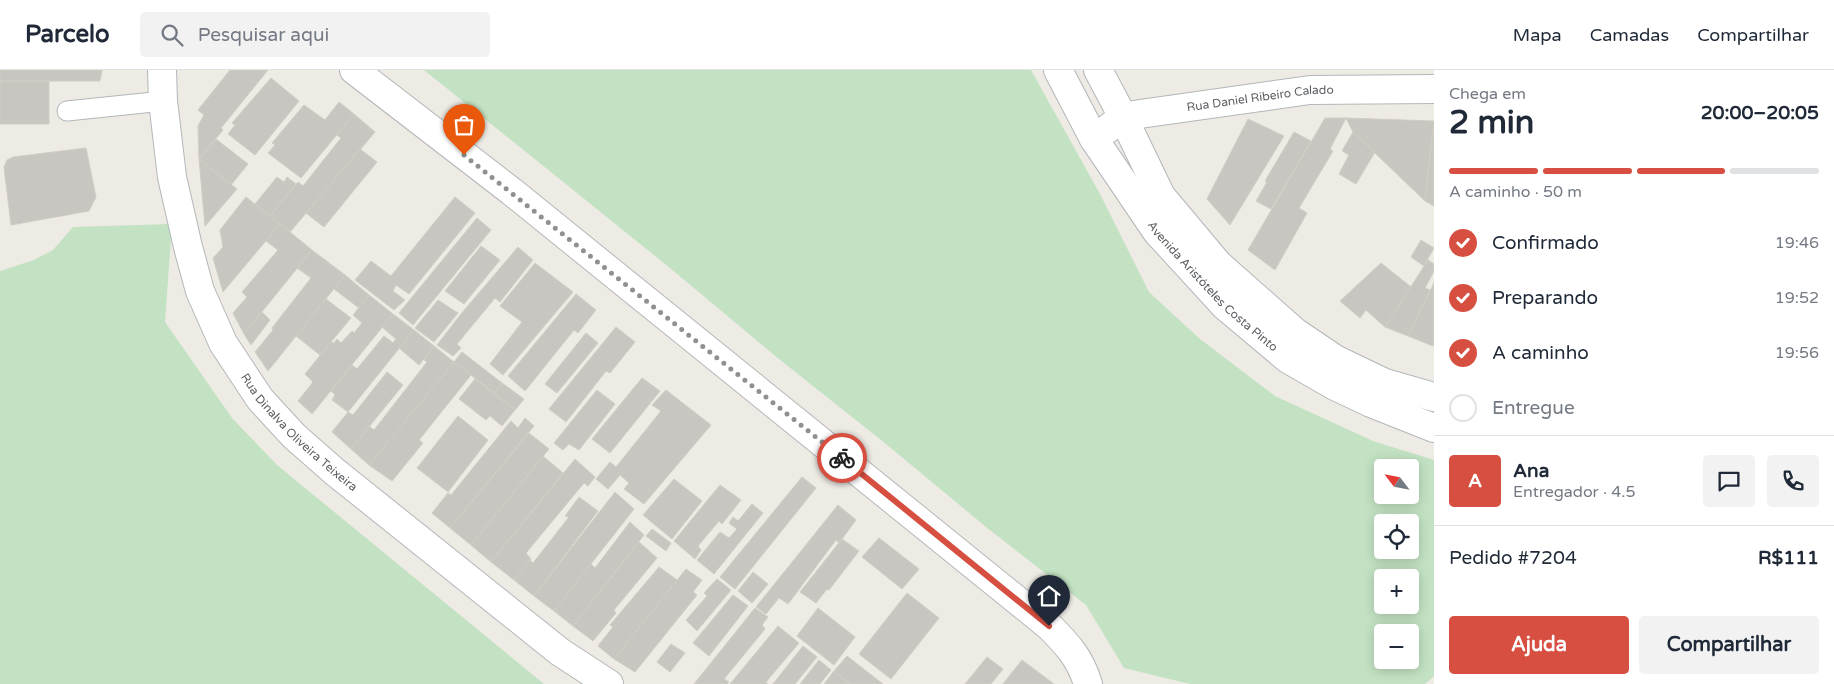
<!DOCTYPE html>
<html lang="pt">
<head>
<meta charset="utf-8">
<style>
  :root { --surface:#fff; --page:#f2f2f3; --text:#1f2937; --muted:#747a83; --line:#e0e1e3; --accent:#d64f40 }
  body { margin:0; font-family:"Varela Round",sans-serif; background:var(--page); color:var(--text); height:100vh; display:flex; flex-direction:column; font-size:19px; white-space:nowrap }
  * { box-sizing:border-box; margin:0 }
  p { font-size:16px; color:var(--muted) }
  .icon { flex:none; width:28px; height:28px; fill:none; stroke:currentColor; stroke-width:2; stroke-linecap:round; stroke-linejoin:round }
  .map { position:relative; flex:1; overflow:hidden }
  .panel { display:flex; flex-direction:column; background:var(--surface); width:400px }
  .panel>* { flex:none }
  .needle { width:32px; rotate:302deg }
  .controls { position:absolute; left:1374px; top:389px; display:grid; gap:10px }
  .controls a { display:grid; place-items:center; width:45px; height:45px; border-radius:5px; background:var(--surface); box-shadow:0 2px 12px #0003; font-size:25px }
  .pin { position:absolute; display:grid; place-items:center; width:42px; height:42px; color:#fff; margin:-51px -21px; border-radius:50% 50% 50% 0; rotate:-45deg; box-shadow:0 0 5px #0007 }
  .pin .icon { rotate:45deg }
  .courier { position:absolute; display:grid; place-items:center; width:50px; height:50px; margin:-25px; border:4px solid #d64f40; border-radius:50%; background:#fff; color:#222; box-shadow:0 1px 6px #0007 }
  .headline em { font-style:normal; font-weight:700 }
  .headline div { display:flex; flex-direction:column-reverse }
  .headline { display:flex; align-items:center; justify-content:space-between; height:85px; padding:0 15px }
  h1 { font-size:32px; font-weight:700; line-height:38px }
  .bar { display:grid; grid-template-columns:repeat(4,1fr); gap:8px 5px; align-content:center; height:60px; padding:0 15px }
  .bar i { height:6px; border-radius:4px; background:var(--line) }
  .bar .current { background:var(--accent) }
  .bar p { grid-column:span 4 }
  .line { display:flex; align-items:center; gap:12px; padding:0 15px; border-top:1px solid var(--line) }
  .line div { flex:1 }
  .round { display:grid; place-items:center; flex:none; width:52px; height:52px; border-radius:5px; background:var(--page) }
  ol { padding:0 15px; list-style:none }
  li { display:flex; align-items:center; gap:15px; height:55px }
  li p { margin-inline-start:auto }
  li .icon { padding:5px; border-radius:50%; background:var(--accent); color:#fff; stroke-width:4 }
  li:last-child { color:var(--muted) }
  li i { width:28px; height:28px; border:2px solid var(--line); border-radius:50% }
  .action { display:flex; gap:10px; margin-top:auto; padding:10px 15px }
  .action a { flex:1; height:58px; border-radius:5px; background:var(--accent); color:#fff; font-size:20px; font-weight:700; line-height:58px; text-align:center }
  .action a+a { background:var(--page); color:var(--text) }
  header { display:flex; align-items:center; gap:30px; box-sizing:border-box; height:70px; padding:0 25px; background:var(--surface); border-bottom:1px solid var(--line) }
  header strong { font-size:24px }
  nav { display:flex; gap:28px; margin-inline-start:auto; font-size:18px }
  .search { width:350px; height:45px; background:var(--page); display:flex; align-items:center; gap:12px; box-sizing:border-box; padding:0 18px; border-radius:5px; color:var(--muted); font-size:19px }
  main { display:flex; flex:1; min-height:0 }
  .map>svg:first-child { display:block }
</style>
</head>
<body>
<header>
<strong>Parcelo</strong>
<div class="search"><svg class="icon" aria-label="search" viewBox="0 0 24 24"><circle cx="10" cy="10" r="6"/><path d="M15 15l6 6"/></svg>Pesquisar aqui</div>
<nav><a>Mapa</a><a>Camadas</a><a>Compartilhar</a></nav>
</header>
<main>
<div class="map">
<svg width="1434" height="614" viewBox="0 0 1434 614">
  <rect width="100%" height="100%" fill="#edebe4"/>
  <!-- green -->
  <path fill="#c3e2c3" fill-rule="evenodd" d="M424,0H1031L1100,124L1149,222L1200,269L1275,326L1373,371L1434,390V606L1425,614H1190L1124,598L1086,535L986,457L886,374L779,289L670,198ZM1382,398H1410V425H1382ZM1410,452V480H1382V452ZM1382,508H1410V535H1382ZM1382,562H1410V590H1382Z
    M172,154L165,252L232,348L277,395L544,614H0V201L34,190L53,180L73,157Z"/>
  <!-- building -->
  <path fill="#c8c6c0" stroke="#d1cdc3" d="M0,0H102L100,11H0Z
    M230,0H268L221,58L223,60L199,89L198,56L204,45L198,40Z
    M271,8L299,31L255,85L228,64L235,55L232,53Z
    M0,11H49V54H0Z
    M339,32L354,44L301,108L268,83L275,75L272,73L304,35L325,50Z
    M354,44L375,62L290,162L270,146L298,112L303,116L341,68L337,65Z
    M1325,48H1346L1330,79L1333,81L1299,138L1307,143L1275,200L1248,180Z
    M1346,48L1434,51L1425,131L1353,62Z
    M1248,49L1284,66L1230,155L1207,129Z
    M1434,51V136L1425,131Z
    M1294,62L1311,71L1271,139L1256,131L1267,112L1265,111Z
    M1353,62L1375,82L1356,114L1339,104L1349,85L1342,81Z
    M216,69L248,94L231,115L199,89Z
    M86,78L96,127L89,141L11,155L4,97L7,90L13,87Z
    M360,79L377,92L324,157L306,143Z
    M199,89L237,119L205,156Z
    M277,107L284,112L287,107L296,114L270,146L255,134Z
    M246,127L280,154L223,222L213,188L223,177L220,160Z
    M455,127L475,143L409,224L396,215L393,221L405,230L394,240L355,210L371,191L391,206Z
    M477,148L491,160L413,255L399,243Z
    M280,154L312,180L244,264L233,243L247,227L242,222L278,180L266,171Z
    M1421,170L1434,178L1424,196L1411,187Z
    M481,176L500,190L464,234L445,221Z
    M518,177L533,190L500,232L495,228L457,274L461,278L453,286L437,275L461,244Z
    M312,180L345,205L268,301L255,282L273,260L272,258L311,208L297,198Z
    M1428,190L1434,194V201L1425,218L1430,220L1408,266L1385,257Z
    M535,193L573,222L503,305L490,294L522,252L500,236Z
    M1381,193L1411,217L1385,257L1366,240L1360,248L1340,231Z
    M345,205L369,225L359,238L334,219Z
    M1434,213V274L1433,276L1408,266Z
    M576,224L596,240L578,263L574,260L525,321L508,306Z
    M369,225L393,244L312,344L298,331L313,312L305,304L331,272L334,273L337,269L341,273L352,261L354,263L362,253L353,245Z
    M326,229L351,248L320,285L296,266Z
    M438,230L458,243L434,272L415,258Z
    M262,242L270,250L251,275L244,264Z
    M393,244L414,260L348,342L332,330L335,325L331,321L352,295L357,299L384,266L393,273L396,269L382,257Z
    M616,257L635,272L610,303L606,301L566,352L549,339Z
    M414,260L434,276L419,295L399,278Z
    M586,263L598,273L557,323L545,314Z
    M434,276L454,292L369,395L351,379L369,356L374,360L427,292L424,290Z
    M462,282L502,313L494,323L454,292Z
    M454,292L471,305L419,370L423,373L392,411L369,395Z
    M387,302L403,315L351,379L332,362L348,342L353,345Z
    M642,308L660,321L610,383L592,369Z
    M475,309L515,340L502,356L490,346L486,350L459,329Z
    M502,313L524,329L515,340L494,323Z
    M597,320L615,334L579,380L569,374L563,380L554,373Z
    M666,320L711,355L644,434L624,419L629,413L620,405L608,419L596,409L610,392L616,397L661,341L652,335Z
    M458,346L488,370L448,422L417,398Z
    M525,348L534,356L450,458L432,443L448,423L451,425L511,351L518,358Z
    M529,363L549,379L471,475L450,458Z
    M543,386L563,403L491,492L471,475Z
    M575,389L595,407L588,416L584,413L526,483L531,489L514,510L491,492Z
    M802,407L816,418L735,519L720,507Z
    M674,409L702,431L672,469L643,445Z
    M720,415L741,430L722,454L719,451L698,476L701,480L695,489L674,471Z
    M615,422L634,439L554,541L534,526Z
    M579,427L598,441L534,526L514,510L530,490L533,493L569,447L565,446Z
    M752,434L763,443L714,504L697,490L720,462L729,468L737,459L729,453L733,447L738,451Z
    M838,435L856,450L839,473L836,470L788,534L779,528L766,544L756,537Z
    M630,452L644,465L573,556L554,541L591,494L595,498Z
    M652,459L671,473L666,481L646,466Z
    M879,468L919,499L902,519L862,487Z
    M842,469L859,481L829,520L827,519L816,533L800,522Z
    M639,472L657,488L614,540L616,543L593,571L573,556Z
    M659,497L677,510L614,589L598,576L613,557L610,555Z
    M686,499L702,510L693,522L697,525L635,602L614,589Z
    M753,502L768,514L752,533L738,521Z
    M717,509L731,520L697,561L686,550L707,526L704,523Z
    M907,523L939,548L891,609L859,584Z
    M733,525L748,536L709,586L693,573Z
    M755,538L768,547L762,555L765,559L724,609L729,612L727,614H694Z
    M818,538L855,567L834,595L797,566Z
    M778,556L799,573L766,612L768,614H730Z
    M671,574L685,583L670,602L657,592Z
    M803,576L817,587L795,614H773Z
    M847,586L883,614H850L834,601Z
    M987,587L1003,599L991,614H965Z
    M819,590L831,600L820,614H800Z
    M1022,590L1054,614H1003Z
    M834,601L850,614H824Z"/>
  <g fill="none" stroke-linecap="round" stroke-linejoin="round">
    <!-- lane casing -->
    <g stroke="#b4b6b9" stroke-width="21">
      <path id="lane" d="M67,41L163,31"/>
    </g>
    <!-- street casing -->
    <g stroke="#b4b6b9" stroke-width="30">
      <g id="street">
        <path id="s1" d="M162,0L163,31L172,107L188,177L200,221L223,273L260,329L294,366L335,402L560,582L609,614"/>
        <path d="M354,0L511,121L1049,556C1068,575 1080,588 1088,614"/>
        <path id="s2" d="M1094,69L1123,47L1140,44L1310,20L1434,19"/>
      </g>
    </g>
    <!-- secondary casing -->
    <g stroke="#b3b6ba" stroke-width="30">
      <g id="secondary">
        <path id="s3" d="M1058,0L1094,69L1157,162L1225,236L1288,289L1335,316L1371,333L1434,358"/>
        <path d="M1098,0L1123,47L1161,126L1218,194L1295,262L1335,289L1385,313L1434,327"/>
      </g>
    </g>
    <!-- lane -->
    <use href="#lane" stroke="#fff" stroke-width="19"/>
    <!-- street -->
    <use href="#street" stroke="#fff" stroke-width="28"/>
    <!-- secondary -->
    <use href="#secondary" stroke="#fff" stroke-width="28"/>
  </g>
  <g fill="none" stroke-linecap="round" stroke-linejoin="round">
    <!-- done -->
    <path stroke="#8f9090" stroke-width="5" stroke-dasharray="0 9" d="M464,85L842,388"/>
    <!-- route -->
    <path stroke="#d64f40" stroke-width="6" d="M842,388L1049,556"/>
  </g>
  <g text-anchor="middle" stroke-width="4" stroke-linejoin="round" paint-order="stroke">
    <!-- street labels -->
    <g font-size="12" fill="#5c5f63" stroke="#fff">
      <text dy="4" stroke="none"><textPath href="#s2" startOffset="175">Rua Daniel Ribeiro Calado</textPath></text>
      <text dy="4" stroke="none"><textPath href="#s3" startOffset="268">Avenida Aristóteles Costa Pinto</textPath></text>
      <text dy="4" stroke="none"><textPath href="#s1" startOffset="400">Rua Dinalva Oliveira Teixeira</textPath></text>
    </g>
  </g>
</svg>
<div class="controls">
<a><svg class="needle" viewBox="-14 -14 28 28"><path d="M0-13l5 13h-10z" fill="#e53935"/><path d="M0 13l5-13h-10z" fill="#747a83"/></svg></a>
<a><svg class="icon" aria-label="locate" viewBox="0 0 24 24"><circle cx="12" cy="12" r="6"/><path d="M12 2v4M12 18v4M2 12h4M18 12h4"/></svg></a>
<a>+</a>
<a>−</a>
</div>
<div class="pin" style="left:464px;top:85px;background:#ea580c"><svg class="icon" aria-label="bag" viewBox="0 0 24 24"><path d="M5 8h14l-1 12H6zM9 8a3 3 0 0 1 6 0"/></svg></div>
<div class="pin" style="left:1049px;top:556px;background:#1f2937"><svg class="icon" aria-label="home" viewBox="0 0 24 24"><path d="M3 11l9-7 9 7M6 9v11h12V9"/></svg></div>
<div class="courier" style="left:842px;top:388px"><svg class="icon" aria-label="bike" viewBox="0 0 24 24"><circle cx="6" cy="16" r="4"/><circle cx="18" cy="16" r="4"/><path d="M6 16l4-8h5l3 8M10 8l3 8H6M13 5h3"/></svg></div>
</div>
<section class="panel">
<div class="headline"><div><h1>2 min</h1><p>Chega em</p></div><em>20:00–20:05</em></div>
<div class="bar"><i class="current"></i><i class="current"></i><i class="current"></i><i></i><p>A caminho · 50 m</p></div>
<ol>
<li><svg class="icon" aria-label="check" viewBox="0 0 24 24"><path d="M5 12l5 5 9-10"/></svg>Confirmado<p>19:46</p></li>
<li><svg class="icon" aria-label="check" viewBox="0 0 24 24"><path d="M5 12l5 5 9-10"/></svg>Preparando<p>19:52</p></li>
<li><svg class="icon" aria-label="check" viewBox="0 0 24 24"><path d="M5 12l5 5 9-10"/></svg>A caminho<p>19:56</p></li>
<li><i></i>Entregue</li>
</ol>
<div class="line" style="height:90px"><b class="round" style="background:var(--accent);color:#fff">A</b><div><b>Ana</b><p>Entregador · 4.5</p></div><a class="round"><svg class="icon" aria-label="chat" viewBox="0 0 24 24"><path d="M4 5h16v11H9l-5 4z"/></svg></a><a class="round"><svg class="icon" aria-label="phone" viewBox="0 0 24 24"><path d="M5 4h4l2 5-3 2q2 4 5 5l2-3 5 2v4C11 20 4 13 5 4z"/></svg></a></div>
<div class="line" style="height:65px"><div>Pedido #7204</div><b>R$111</b></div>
<div class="action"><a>Ajuda</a><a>Compartilhar</a></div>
</section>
</main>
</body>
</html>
